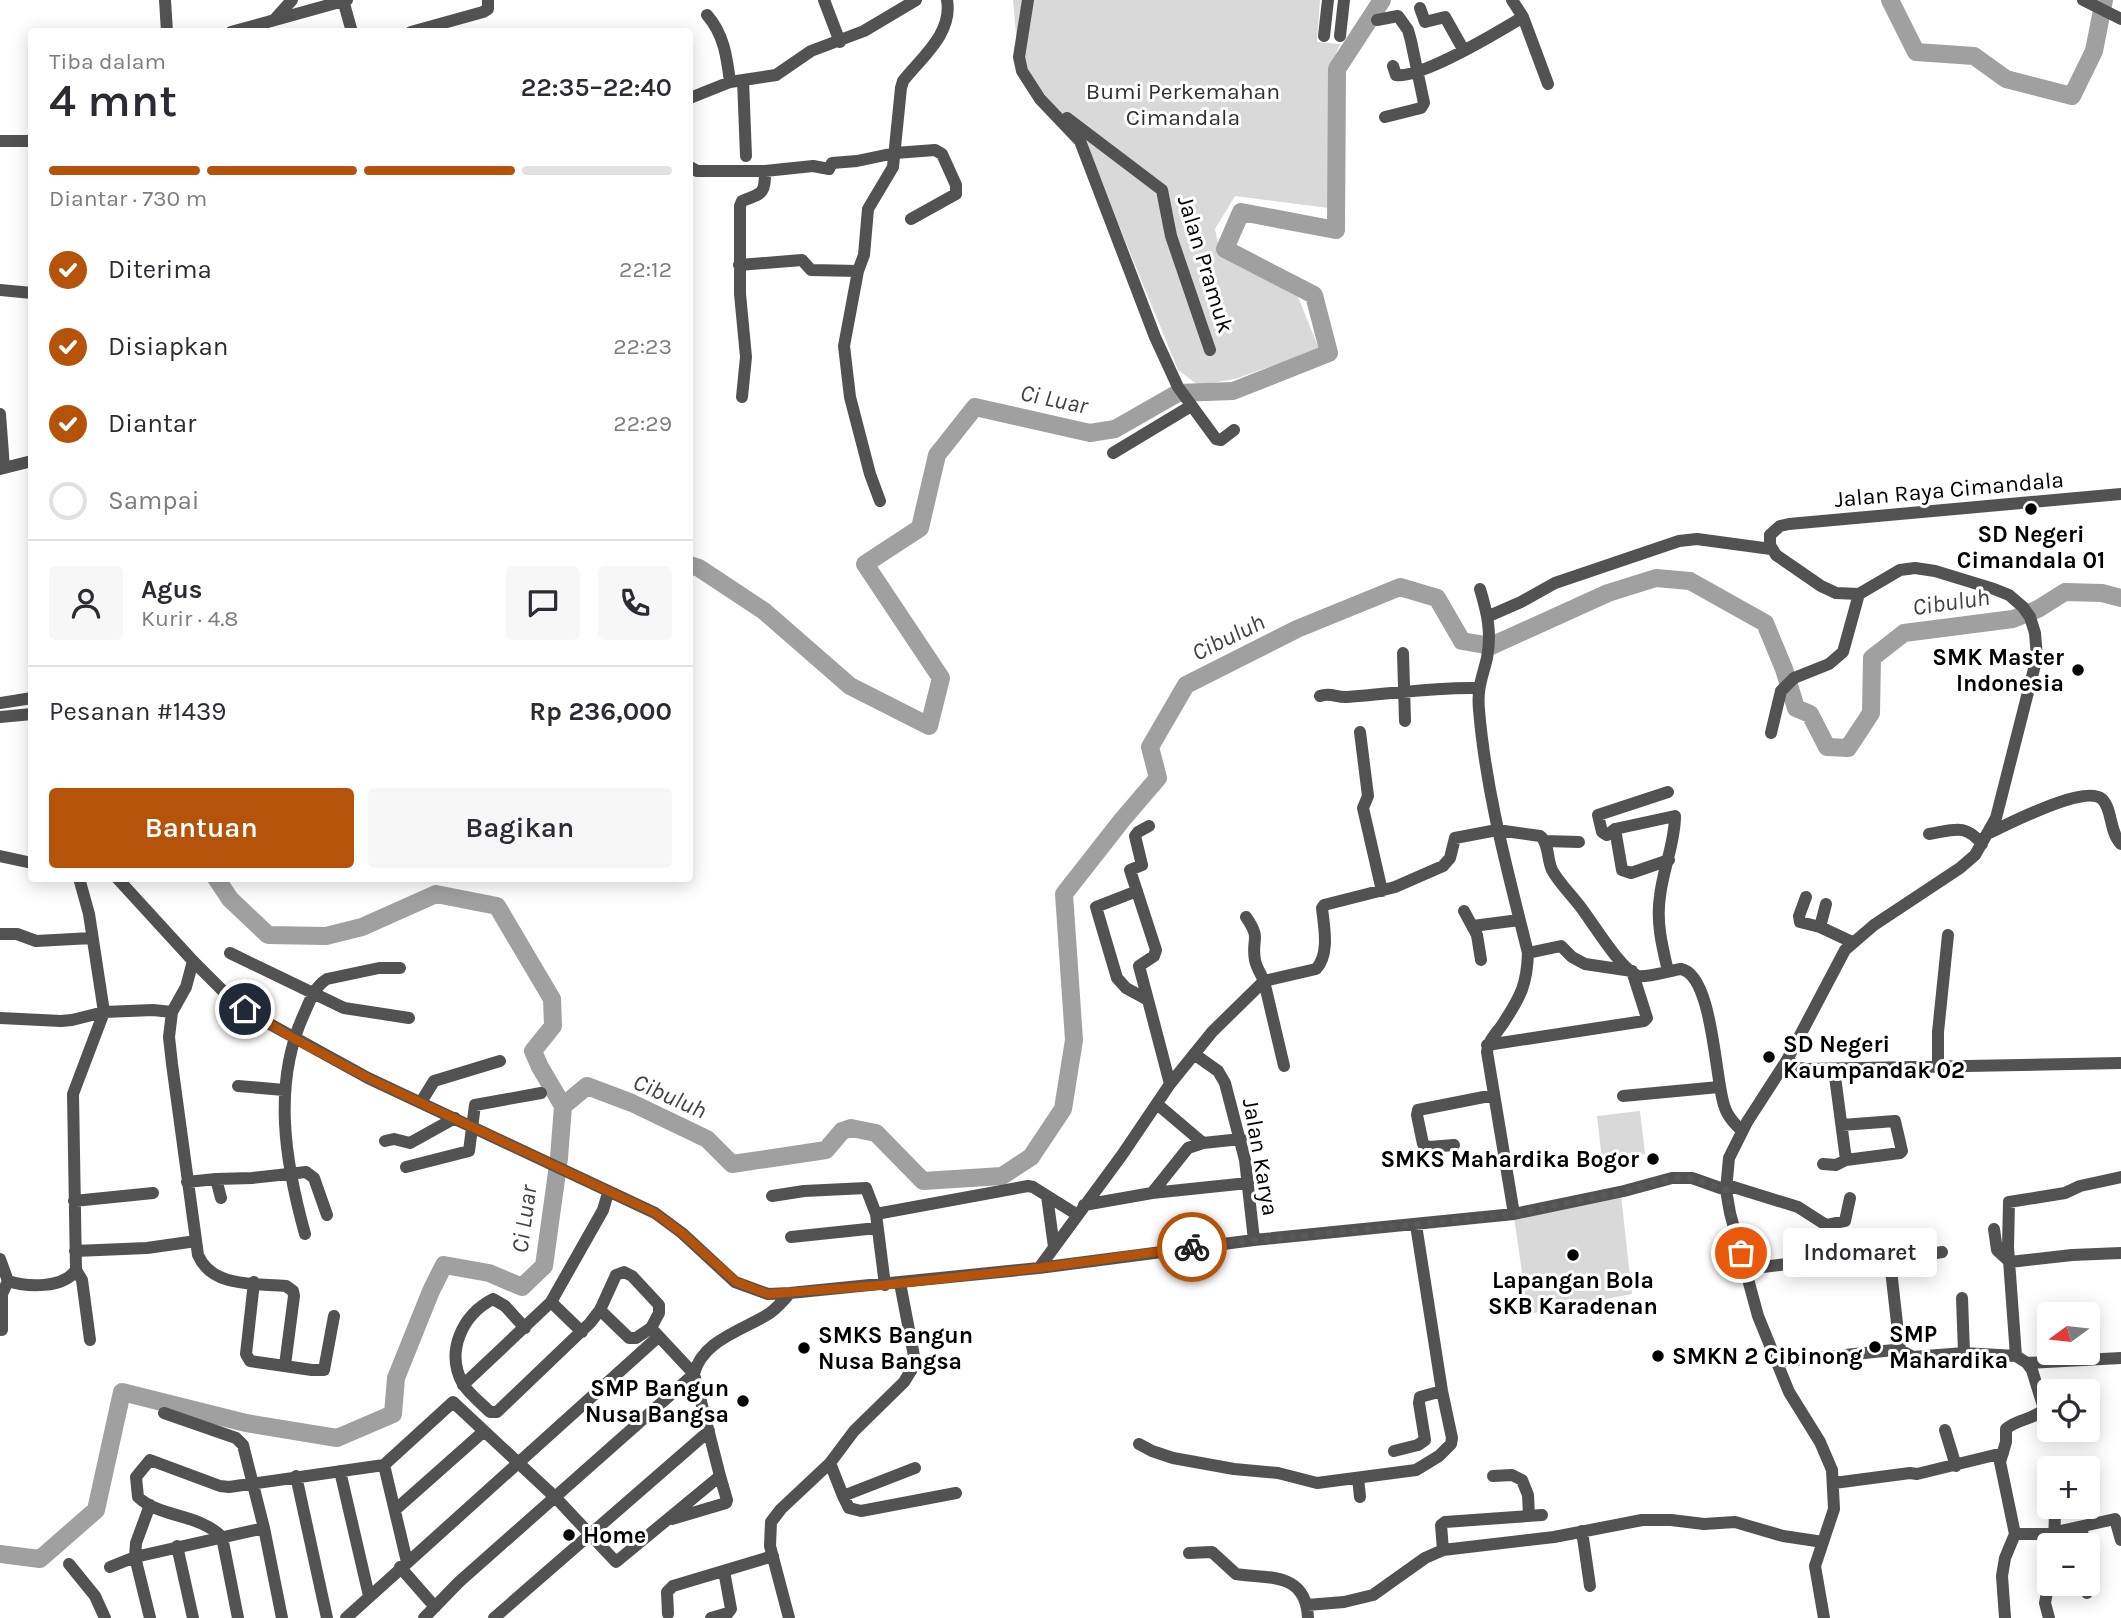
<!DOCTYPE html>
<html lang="id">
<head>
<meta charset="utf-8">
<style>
  :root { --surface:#fff; --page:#f7f7f7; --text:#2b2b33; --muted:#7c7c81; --line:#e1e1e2; --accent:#b45309 }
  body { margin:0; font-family:Karla,sans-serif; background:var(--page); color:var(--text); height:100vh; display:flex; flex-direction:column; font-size:26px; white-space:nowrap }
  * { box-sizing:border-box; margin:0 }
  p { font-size:23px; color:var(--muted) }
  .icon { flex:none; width:38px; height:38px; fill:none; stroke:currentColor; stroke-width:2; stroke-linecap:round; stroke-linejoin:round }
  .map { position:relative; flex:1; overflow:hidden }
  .details { position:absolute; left:28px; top:28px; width:665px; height:854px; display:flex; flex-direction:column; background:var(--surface); border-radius:7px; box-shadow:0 4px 18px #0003 }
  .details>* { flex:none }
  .needle { width:46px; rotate:255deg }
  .fabs { position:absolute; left:2037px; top:1302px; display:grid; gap:14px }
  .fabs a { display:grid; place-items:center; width:63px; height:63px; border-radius:7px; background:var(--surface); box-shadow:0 4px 18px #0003; font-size:35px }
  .pin { position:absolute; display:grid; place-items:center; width:60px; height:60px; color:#fff; margin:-30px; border:4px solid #fff; border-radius:50%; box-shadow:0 2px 7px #0007 }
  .courier { position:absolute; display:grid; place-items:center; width:70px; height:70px; margin:-35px; border:5px solid #b45309; border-radius:50%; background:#fff; color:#222; box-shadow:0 2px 9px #0007 }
  .bubble { position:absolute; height:49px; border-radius:7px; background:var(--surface); box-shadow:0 4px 18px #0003; font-size:23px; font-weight:600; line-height:49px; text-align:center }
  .headline em { font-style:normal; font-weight:600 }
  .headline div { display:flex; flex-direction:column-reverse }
  .headline { display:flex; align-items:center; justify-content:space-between; height:119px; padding:0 21px }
  h1 { font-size:46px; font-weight:600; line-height:52px }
  .bar { display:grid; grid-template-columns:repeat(4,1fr); gap:10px 7px; align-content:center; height:84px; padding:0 21px }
  .bar i { height:9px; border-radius:5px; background:var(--line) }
  .bar .on { background:var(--accent) }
  .bar p { grid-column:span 4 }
  .line { display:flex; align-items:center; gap:18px; padding:0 21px; border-top:2px solid var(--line) }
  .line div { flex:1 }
  .round { display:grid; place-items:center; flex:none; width:74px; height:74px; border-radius:7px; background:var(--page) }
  ol { padding:0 21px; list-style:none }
  li { display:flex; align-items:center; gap:21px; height:77px }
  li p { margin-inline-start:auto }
  li .icon { padding:7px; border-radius:50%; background:var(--accent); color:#fff; stroke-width:4 }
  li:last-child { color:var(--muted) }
  li i { width:38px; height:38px; border:4px solid var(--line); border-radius:50% }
  .cta { display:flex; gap:14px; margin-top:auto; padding:14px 21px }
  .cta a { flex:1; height:80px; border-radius:7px; background:var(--accent); color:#fff; font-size:28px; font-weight:600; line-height:80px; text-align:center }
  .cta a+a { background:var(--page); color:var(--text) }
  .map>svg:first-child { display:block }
</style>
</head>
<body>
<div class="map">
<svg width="2121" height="1618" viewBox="0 0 2121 1618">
  <rect width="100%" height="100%" fill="#fff"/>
  <!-- green -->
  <path fill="#d9d9d9" d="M1013,0H1320L1317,42L1340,44L1330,68L1328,208L1235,196L1215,229L1221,256L1298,297L1319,349L1235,379L1198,385L1178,370L1087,147L1019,69Z
    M1640,1111L1645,1154L1602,1159L1597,1116Z
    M1621,1195L1632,1294L1528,1314L1514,1217Z"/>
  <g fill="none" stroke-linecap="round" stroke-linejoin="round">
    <!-- river -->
    <path stroke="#a0a0a0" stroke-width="18" d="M1890,0L1916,52L1974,56L2006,79L2072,96L2094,51L2104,0
      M690,565L699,568L764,611L850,686L929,726L941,678L865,564L920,528L937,455L975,407L1090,433L1115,429L1178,393L1233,391L1329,353L1314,295L1225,249L1241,212L1336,230L1337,69L1382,0
      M563,1106L587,1086L632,1103L707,1139L732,1164L826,1150L842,1131L851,1128L876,1133L923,1181L1002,1176L1031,1157L1063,1109L1074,1040L1064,894L1122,820L1158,778L1150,747L1186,685L1297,629L1400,587L1437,598L1462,641L1491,646L1608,593L1656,578L1690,581L1765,623L1784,669L1796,708L1810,714L1827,747L1848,748L1871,713L1872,658L1904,633L2013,619L2038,609L2065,592L2102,593L2121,598
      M0,1554L40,1559L96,1510L122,1392L246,1423L337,1438L393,1414L396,1378L431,1291L444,1265L489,1273L522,1287L544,1266L559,1158L563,1106L540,1067L533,1051L553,1026L552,999L497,906L436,894L362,927L326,936L268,935L230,899L216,878"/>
    <!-- minor -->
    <path stroke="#525252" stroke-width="12" d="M165,0L167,32
      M343,0L352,32
      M824,0L840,42
      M1028,0L1019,57L1022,71L1040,99L1080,141L1155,337L1178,387L1216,439L1221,440L1234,430
      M1512,0L1523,17L1548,84
      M2083,0L2121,19
      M1420,8L1425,22L1445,17L1463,49
      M707,15C724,34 727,58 730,82
      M275,19L292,0
      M1377,20L1398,16L1408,30L1411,41L1424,103L1421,108L1385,117
      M231,32L347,0
      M411,32L483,12L488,9V0
      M1324,36L1328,0
      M1340,36L1344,0
      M1393,66L1396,75C1420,79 1500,31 1523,17
      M743,80L746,156
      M690,98L730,82L776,75L811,51L864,31L916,0
      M1067,118L1162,190L1171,236L1210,350
      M0,141H32
      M690,167L697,171H765L813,166L829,169L832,163L857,161L895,153L935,150L942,154L956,185V194L911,219
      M739,265L802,260L811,270L858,271
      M0,290L32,293
      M742,397L746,357L740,294V206L742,201C763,193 765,194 765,171
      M0,414L4,468
      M1113,453L1191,406
      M0,469L32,461
      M880,501L870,474L850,397L844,346L858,271L864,255L868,209L893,167L901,88L903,81C922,57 953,33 947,0
      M1480,589C1487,612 1492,633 1487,658C1482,679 1477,687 1479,710C1486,793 1508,872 1528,953C1527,984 1521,996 1504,1022C1498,1032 1488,1040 1487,1052L1514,1214
      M1489,616L1521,602L1555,583L1679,541L1697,539L1771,549
      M1403,653L1405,721
      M1320,696C1331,692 1337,698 1347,697C1391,694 1433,687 1477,688
      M0,703L32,698
      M0,717L32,714
      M1360,732L1368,796L1363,808L1382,891
      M1771,733L1781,691L1794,678L1829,664L1843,652L1859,594
      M1615,829L1622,870L1631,873L1669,860
      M1989,833C2009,824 2084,784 2102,799C2113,810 2109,832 2121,844
      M1929,834C1954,830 1965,823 1982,844
      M1545,841L1579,842
      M0,856L32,863
      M117,878L193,961L233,1001L257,1017L368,1078L655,1213L682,1233L735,1282L768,1294L790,1293L1039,1268L1254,1240L1514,1214L1624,1191L1672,1178H1692L1726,1190
      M1137,891L1096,907L1117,978L1126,988L1148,1000L1170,1084
      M1806,897L1799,916L1800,922L1820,927L1852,942
      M1464,911L1477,935L1481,960
      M1246,917C1262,940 1251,938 1255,960C1256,967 1261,974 1264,981L1316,969C1330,954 1324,927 1322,908L1324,905L1395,887L1443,866L1450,858L1455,838L1497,830L1540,836C1549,842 1547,860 1552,870C1559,883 1570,893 1579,905C1592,921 1619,968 1638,976C1646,978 1672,970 1681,969C1713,975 1715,1079 1724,1105C1727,1116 1734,1123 1742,1131
      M1473,926L1519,920
      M1820,927L1826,904
      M0,934H17L36,941L92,938
      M230,953L344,1008L409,1018
      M1668,971C1662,946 1656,922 1660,896C1663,869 1675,843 1675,816L1615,829L1607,835L1602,832L1598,815L1668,792
      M1148,1000L1139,966L1154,956L1156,950L1130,870L1142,865L1135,836L1138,832L1149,826
      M172,1012L169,1037L172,1064L198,1255C212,1288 255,1283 286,1286L293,1291L294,1296L285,1365
      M0,1018L61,1021L72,1020L104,1012L153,1010L172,1012L186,987L193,961
      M1487,1045L1644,1021L1647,1018L1632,971L1585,964L1572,957L1561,946L1528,953
      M1194,1054L1218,1071L1225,1083L1245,1160L1254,1240
      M1787,1060L1797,1067L1806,1069L2121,1063
      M1938,1068V1032L1948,935
      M238,1086L284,1090
      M1623,1096L1719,1087
      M421,1102L434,1081L500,1061
      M1157,1104L1203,1143
      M1842,1125L1895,1121L1902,1151L1900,1153L1846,1160
      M385,1141L394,1139L410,1143L455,1118
      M1454,1145L1429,1147L1423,1144L1417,1115L1418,1110L1494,1095
      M1823,1164L1836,1165L1846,1160L1834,1069
      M406,1167L469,1151L475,1105L541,1093
      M216,1179L252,1178L306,1172L314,1178L327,1215
      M187,1182L216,1179L221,1198
      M1727,1185L1798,1207L1826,1225L1836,1243
      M1152,1193L1188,1148L1203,1143L1241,1139
      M772,1196L804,1191L866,1188L876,1214L885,1285
      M1047,1196L1054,1247
      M74,1201L153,1193
      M1084,1205L1152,1193L1248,1183
      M876,1214L1028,1186L1033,1187L1076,1214
      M1826,1225L1845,1221L1850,1198
      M1994,1229L1997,1250L2010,1262L2072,1255L2121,1253
      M305,1234C285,1162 272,1084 304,1014C310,1001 314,987 327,979L379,968H400
      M791,1237L877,1228
      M75,1251L147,1248L189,1242
      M1882,1251L1890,1261L1942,1252
      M0,1259L8,1281L2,1294V1330
      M1890,1261L1900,1350
      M1039,1268L1122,1155L1170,1084L1212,1032L1264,981L1284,1066
      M1746,1269L1804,1262
      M76,1270L82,1280L90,1340
      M8,1281C27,1287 63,1289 76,1270L73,1094L104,1012L89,914L79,878
      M254,1282L246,1354L250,1361L312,1370H324L334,1316
      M1962,1298L1964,1353
      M551,1302L582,1332
      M600,1310L629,1338H636L651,1328
      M2016,1356L2008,1247L2009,1202L2065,1193L2080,1186L2121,1177
      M1776,1362L1894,1350H1900L1913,1357L1964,1353L2016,1356L2027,1363L2032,1370L2044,1409C2032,1421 2018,1418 2006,1429V1442L2000,1462L2015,1534L2005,1558L2002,1576L2005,1618
      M2027,1363L2121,1358
      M463,1385L551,1302L603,1210L608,1193
      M164,1413L236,1438L243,1445L264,1528L282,1618
      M1945,1430L1956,1466
      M1139,1444L1152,1451L1173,1458L1234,1469L1278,1473L1317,1483L1416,1470L1439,1456L1451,1444L1452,1438L1442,1391L1416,1225
      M1394,1451L1418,1445L1425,1440L1419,1403L1420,1397L1442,1391
      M830,1463L843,1496L915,1468
      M384,1465L407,1562
      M340,1471L369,1596
      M296,1476L327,1618
      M1493,1476L1512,1475L1522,1480L1528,1495L1529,1516
      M1358,1478L1360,1497
      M1834,1483L1910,1473L1917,1474L2003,1453
      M843,1496L849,1508L861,1511L956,1493
      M395,1510L483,1432
      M672,1519L726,1503L727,1500L720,1476
      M2082,1527L2083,1545
      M1582,1531L1590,1586
      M2015,1534H2047L2115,1519L2121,1540
      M2054,1545L2055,1512
      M177,1546L193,1618
      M1443,1550L1441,1525L1445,1522L1542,1515
      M1189,1553L1212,1552L1236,1574C1268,1579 1306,1571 1308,1618
      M69,1564L95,1596L105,1618
      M110,1567L135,1557L264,1528
      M400,1567L435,1607
      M2087,1584V1593
      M1307,1605L1344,1602L1373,1595L1425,1558L1443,1550L1554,1537L1642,1520H1671L1704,1524L1735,1522L1783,1536L1823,1542
      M668,1614L667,1592L673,1586L773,1556
      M150,1618L135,1557L136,1543L150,1505
      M238,1618L222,1537C198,1513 160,1518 138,1497L136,1477L150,1460L220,1486L229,1487L384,1465L453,1402L556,1498L616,1562L720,1476L694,1374L651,1328L659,1313V1305L632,1276L624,1272L616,1275L600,1310L590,1323L497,1412H490C481,1403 469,1394 463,1384C445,1352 462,1315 493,1299L505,1306L525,1328
      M346,1618L658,1337
      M424,1618L459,1582L694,1374C702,1340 744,1330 770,1313C778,1307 784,1300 790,1293
      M494,1618L709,1431
      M711,1618L728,1613L731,1609L724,1571
      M789,1618L770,1546L771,1522L781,1509L830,1463L854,1431L904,1382L912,1369L914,1356L900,1283
      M1824,1618L1815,1566L1834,1509L1832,1470L1820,1442L1789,1392L1758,1316L1730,1213L1726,1190L1729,1158L1747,1122L1787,1060L1845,950L1874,925L1960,868L1975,855L1996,818L2037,657L2035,633L2030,617L2023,607L2009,595L1994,589L1935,571L1915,568L1900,570L1859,594L1836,593L1821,586L1776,555L1770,545V535L1780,526L1789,524L2121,494
      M2049,1618L2045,1603L2049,1582"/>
  </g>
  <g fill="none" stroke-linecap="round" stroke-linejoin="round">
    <!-- done -->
    <path stroke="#595959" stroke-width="7" stroke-dasharray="0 12.6" d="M1192,1247L1514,1214L1624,1191L1672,1178H1692L1726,1190L1741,1253"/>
    <!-- route -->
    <path stroke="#b45309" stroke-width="9" d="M245,1009L293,1038L368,1078L655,1213L682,1233L736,1282L768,1294L885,1285L1039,1268L1192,1247"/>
  </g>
  <!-- markers -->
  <g fill="#000" stroke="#fff" stroke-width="2.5">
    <circle cx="2031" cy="509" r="7"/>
    <circle cx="2078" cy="670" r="7"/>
    <circle cx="1769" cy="1057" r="7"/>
    <circle cx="1653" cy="1159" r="7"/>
    <circle cx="1573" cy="1255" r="7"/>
    <circle cx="1875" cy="1347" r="7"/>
    <circle cx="804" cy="1348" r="7"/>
    <circle cx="1658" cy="1356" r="7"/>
    <circle cx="743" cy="1401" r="7"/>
    <circle cx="569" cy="1535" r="7"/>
  </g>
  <g text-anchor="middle" stroke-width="6" stroke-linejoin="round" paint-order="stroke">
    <!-- park labels -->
    <g font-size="23" fill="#303030" stroke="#fff">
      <text x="1183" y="99">Bumi Perkemahan<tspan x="1183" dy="26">Cimandala</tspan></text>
    </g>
    <!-- street labels -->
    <g font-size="23" fill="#000" stroke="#fff">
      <text transform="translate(1206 264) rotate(73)" y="8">Jalan Pramuk</text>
      <text transform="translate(1949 489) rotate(-5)" y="8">Jalan Raya Cimandala</text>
      <text transform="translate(1261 1157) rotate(80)" y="8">Jalan Karya</text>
    </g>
    <!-- poi labels -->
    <g font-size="23" font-weight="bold" fill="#000" stroke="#fff" text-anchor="start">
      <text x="2031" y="542" text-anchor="middle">SD Negeri<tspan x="2031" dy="26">Cimandala 01</tspan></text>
      <text x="2064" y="665" text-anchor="end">SMK Master<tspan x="2064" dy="26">Indonesia</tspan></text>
      <text x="1783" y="1052">SD Negeri<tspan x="1783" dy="26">Kaumpandak 02</tspan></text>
      <text x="1639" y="1167" text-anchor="end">SMKS Mahardika Bogor</text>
      <text x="1573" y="1288" text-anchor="middle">Lapangan Bola<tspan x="1573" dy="26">SKB Karadenan</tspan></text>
      <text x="1889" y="1342">SMP<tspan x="1889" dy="26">Mahardika</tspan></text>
      <text x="818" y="1343">SMKS Bangun<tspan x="818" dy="26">Nusa Bangsa</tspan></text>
      <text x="1672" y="1364">SMKN 2 Cibinong</text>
      <text x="729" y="1396" text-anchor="end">SMP Bangun<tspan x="729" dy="26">Nusa Bangsa</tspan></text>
      <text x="583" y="1543">Home</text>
    </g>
    <!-- water labels -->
    <g font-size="24" font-style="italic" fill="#414141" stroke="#fff">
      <text transform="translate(1054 399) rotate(12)" y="8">Ci Luar</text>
      <text transform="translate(1951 602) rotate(-8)" y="8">Cibuluh</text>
      <text transform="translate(1228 637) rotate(-26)" y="8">Cibuluh</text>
      <text transform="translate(670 1096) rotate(24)" y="8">Cibuluh</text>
      <text transform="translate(524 1219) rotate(-82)" y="8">Ci Luar</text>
    </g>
  </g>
</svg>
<div class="fabs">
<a><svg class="needle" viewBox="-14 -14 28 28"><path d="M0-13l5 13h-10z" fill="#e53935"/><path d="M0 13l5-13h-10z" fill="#7c7c81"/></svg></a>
<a><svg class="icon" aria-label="locate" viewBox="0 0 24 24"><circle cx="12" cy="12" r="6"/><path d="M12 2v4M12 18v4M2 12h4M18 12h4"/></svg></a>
<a>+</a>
<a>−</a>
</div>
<div class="pin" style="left:1741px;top:1253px;background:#ea580c"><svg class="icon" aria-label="bag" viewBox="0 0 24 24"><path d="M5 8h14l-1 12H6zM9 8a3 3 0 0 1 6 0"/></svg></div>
<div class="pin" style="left:245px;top:1009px;background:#1f2937"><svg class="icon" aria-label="home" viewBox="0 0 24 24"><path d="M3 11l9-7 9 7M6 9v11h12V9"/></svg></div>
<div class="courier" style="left:1192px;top:1247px"><svg class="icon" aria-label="bike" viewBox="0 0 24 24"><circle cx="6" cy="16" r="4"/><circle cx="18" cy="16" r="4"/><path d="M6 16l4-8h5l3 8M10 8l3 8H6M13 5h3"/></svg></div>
<div class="bubble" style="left:1783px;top:1228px;width:154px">Indomaret</div>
<section class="details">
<div class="headline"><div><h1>4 mnt</h1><p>Tiba dalam</p></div><em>22:35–22:40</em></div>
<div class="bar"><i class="on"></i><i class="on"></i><i class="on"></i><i></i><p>Diantar · 730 m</p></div>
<ol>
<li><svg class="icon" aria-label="check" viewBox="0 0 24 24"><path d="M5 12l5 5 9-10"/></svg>Diterima<p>22:12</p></li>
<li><svg class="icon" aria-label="check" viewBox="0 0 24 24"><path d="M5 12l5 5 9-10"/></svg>Disiapkan<p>22:23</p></li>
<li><svg class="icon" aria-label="check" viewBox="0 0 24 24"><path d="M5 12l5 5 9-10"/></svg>Diantar<p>22:29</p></li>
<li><i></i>Sampai</li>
</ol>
<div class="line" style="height:126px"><a class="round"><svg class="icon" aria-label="person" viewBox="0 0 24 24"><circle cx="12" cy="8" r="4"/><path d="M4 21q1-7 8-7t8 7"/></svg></a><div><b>Agus</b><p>Kurir · 4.8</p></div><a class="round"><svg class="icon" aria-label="chat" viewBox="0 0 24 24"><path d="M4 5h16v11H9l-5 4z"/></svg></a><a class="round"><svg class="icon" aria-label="phone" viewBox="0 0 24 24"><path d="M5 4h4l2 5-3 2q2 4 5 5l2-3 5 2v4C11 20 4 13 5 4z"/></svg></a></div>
<div class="line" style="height:91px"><div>Pesanan #1439</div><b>Rp 236,000</b></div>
<div class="cta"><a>Bantuan</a><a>Bagikan</a></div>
</section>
</div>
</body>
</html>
